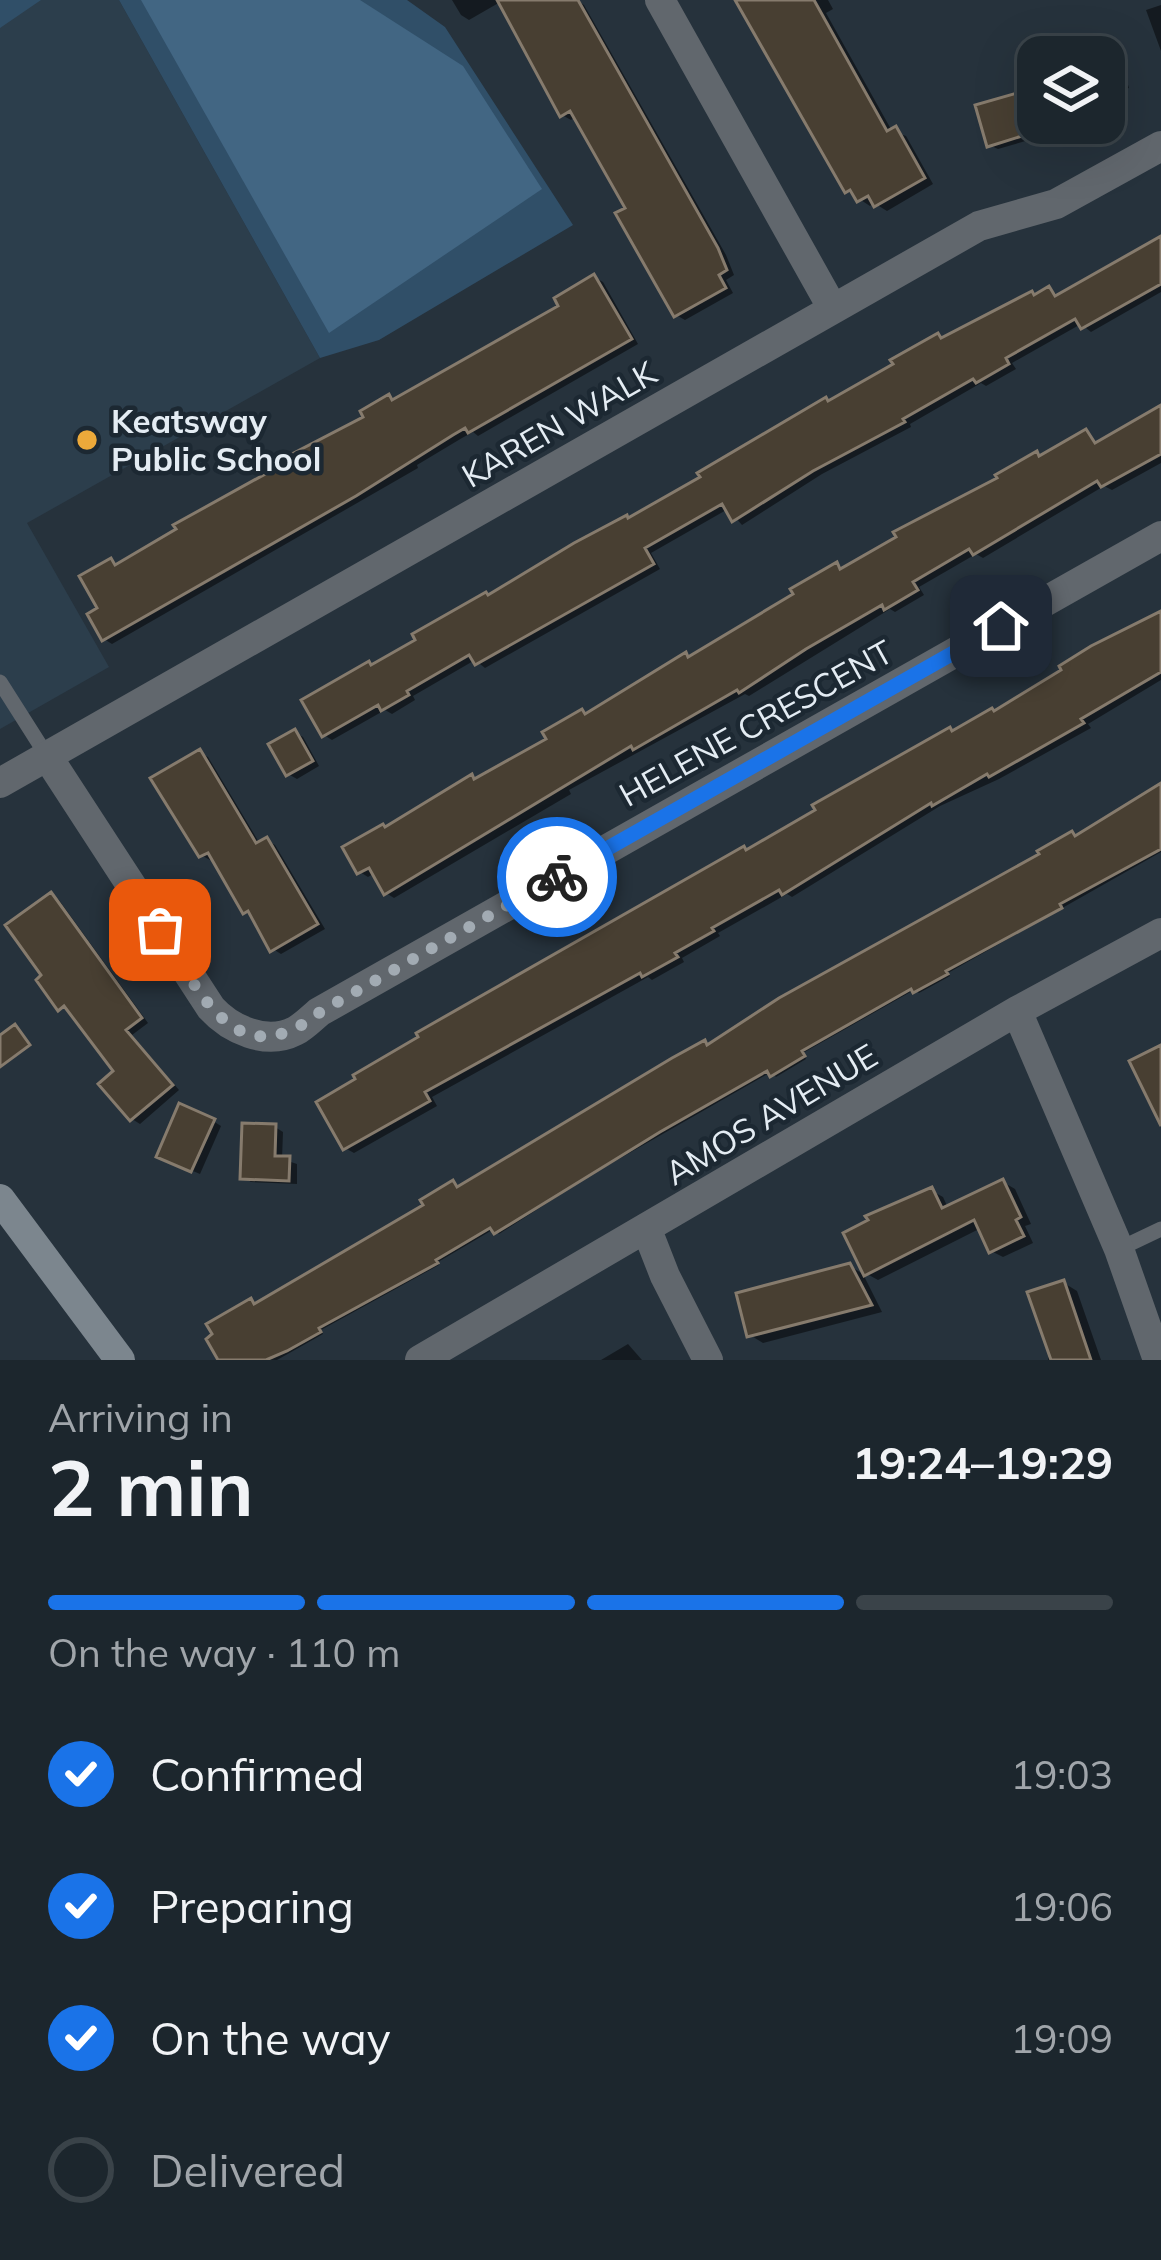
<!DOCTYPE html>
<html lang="en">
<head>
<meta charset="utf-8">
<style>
  :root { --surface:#1c262d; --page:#252e35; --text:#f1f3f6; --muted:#a0a5aa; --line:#3a4349; --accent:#1a73e8 }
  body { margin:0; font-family:Mulish,sans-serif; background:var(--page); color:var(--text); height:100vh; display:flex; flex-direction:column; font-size:45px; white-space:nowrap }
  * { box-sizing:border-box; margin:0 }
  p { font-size:39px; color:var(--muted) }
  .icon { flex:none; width:66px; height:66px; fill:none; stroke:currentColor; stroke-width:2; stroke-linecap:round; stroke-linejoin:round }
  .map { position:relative; height:1360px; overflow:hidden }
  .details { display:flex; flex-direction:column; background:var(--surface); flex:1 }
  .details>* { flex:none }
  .tools { position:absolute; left:1017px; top:36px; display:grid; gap:24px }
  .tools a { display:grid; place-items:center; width:108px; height:108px; border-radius:24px; background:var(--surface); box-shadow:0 12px 48px #0002,0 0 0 3px var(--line); font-size:60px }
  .pin { position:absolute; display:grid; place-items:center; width:102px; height:102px; color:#fff; margin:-51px; border-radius:24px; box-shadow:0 6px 18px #0006 }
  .courier { position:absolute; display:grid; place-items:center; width:120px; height:120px; margin:-60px; border:9px solid #1a73e8; border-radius:50%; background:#fff; color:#222; box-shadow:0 3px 15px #0007 }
  .summary em { font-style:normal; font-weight:700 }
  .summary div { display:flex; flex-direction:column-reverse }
  .summary { display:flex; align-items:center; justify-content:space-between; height:204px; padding:0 48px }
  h1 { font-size:78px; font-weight:700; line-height:90px }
  .bar { display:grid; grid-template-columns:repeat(4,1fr); gap:18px 12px; align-content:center; height:144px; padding:0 48px }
  .bar i { height:15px; border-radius:9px; background:var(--line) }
  .bar .selected { background:var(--accent) }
  .bar p { grid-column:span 4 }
  ol { padding:0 48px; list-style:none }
  li { display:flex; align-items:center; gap:36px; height:132px }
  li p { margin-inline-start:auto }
  li .icon { padding:12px; border-radius:50%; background:var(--accent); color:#fff; stroke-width:4 }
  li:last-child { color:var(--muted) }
  li i { width:66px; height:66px; border:6px solid var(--line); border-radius:50% }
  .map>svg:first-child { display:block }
</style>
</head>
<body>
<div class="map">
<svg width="1161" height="1360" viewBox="0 0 1161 1360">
  <rect width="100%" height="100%" fill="#26323c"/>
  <!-- built -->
  <path fill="#2c3e4c" d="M0,0H119L320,358L27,523L109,667L0,729Z"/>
  <!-- green -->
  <path fill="#304f68" d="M0,0H41L0,28Z
    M119,0H407L445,27L573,225L379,340L320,358Z"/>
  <!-- forest -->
  <path fill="#426683" d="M141,0H360L463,66L542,189L329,333Z"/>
  <!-- shadow -->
  <path fill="#0007" d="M452,0H577L584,5L726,255L734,275L726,280L733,293L685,320L676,315L629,209L576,116L571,120L562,115L502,1L469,20L461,15Z
    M739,0H828L833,9L826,13L892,131L906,136L933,184L887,211L874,203L870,206L847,191Z
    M1161,5V51L1146,10Z
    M1109,44L1117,49L1129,88L1104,95V57H1068Z
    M1038,93V123H1050L1053,133L998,149L989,145Z
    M1161,238V292L1091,332L1081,324L1012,363L1016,369L986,386L981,383L910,424L911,427L822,474L742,525L728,509L651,553L660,569L485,668L475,660L413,696L415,700L392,714L385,710L332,740L324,735L374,667L489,597L630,521L938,336L944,340L1049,290L1058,295Z
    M594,277L603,282L638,344L478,436L473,432L462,438L417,465L418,468L112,644L104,639L101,609L111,562L119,566L367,418L389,398L395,401L563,307Z
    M1161,409V463L1112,490L1104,486L983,558L976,554L919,587L924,595L895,612L890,609L749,696L745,694L569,790L571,794L394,898L386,893L375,873L368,877L360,872L387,829L550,740L582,712L588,715L691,659L797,595L837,566L844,570L1086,433L1099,445Z
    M1161,619V680L1088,724L1091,728L999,779L940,806L792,897L787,894L718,933L720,936L682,958L684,962L652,980L648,977L432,1097L437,1106L354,1153L345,1148L749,852Z
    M295,732L303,737L319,766L297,779L288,774Z
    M200,753L208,757L260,844L267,840L275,845L325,929L281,954L273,949L255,918L245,912L214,858L210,860L201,855Z
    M1161,787V852L948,973L950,976L919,993L914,990L803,1053L806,1059L776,1077L771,1072L591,1175L499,1234L494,1229L438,1262L439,1265L321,1330L323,1334L277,1360L220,1359L251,1301L256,1306L427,1207L453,1184L459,1190L705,1043L710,1047Z
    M51,896L59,900L148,1023L132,1035L179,1090L140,1124L132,1119L117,1072L72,1011L60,1008L46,976Z
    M213,1121L221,1126L200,1174L167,1160Z
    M275,1127L283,1132L282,1159L297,1164V1184L251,1182L243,1177Z
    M1003,1182L1015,1189L1031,1224L1025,1226L1033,1243L1003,1257L991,1251L981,1228L878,1280L867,1274L932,1191L943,1197L948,1208Z
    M850,1266L863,1274L882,1312L763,1343L750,1335Z
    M1064,1283L1077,1291L1101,1360H1048Z
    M628,1344L642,1360H601Z"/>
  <!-- building -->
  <path fill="#483f32" stroke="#867b6d" stroke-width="3" d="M497,0H578L718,248L727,270L719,275L726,288L674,317L615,213L625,208L570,111L560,117Z
    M735,0H814L887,131L896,126L925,178L874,207L868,196L857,202L850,190L845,193Z
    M1038,87V131L987,147L975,105Z
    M1161,236V284L1081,329L1075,319L1006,358L1009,364L976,383L973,379L903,419L905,422L813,471L732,522L722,504L645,548L654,564L475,665L469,655L407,691L409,695L381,711L378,705L322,737L301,700L369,661L371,665L415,640L412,634L486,592L488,595L574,543L627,515L628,518L700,477L697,473L826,397L828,401L893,364L890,360L938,333L941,338L1032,291L1034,295L1049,286L1055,296Z
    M594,274L632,339L468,433L465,428L453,435L356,496L102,641L87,614L97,608L79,576L111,558L115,565L176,529L173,525L267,473L265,468L363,417L360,411L389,394L392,400L558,306L554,298Z
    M1161,405V454L1101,487L1097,481L973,555L969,549L913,582L918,590L884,610L882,605L806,649L739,693L737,690L633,750L631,746L384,895L369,868L357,874L342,847L383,824L385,827L472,774L474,779L546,739L542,732L582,709L585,714L686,652L688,657L793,594L790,589L837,562L840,569L896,537L893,532L997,478L995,475L1037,451L1039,456L1086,429L1095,443Z
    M1161,611V672L1081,719L1084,723L989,777L987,774L932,806L931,803L782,895L779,890L712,928L714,931L675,953L678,957L642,977L640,973L425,1092L430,1101L343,1150L316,1102L355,1079L353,1075L418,1037L416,1033L744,846L746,850L815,810L812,805L950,727L952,731L992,708L994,711L1061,670L1059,666L1091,646Z
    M295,729L313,761L286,776L268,744Z
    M200,749L256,843L267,837L318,924L270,952L248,911L243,914L208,853L199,857L150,778Z
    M1161,783V849L1060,904L1062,908L946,971L948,974L913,993L911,989L802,1051L805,1056L770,1077L767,1071L660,1132L494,1234L490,1228L436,1260L438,1263L319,1328L321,1332L287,1351L266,1360H218L206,1339L212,1334L206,1324L251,1298L254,1304L423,1205L420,1200L453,1180L457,1187L672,1058L705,1040L707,1045L779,998L1039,854L1037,851L1072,831L1075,836Z
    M51,892L142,1018L126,1030L173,1085L130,1121L98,1084L113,1071L64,1006L58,1011L36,980L41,975L5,925Z
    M15,1024L30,1045L0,1067V1035Z
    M1161,1045V1126L1129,1061Z
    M179,1103L215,1119L191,1172L156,1157Z
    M242,1123L276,1124L275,1156H290L289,1181L240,1179Z
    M1003,1179L1021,1217L1016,1220L1024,1236L989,1253L974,1220L864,1276L843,1233L868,1220L865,1216L932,1187L942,1208Z
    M850,1263L872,1305L747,1337L736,1293Z
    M1064,1280L1091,1360H1051L1027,1292Z"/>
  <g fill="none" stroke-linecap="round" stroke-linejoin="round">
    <!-- lane -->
    <path stroke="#61676d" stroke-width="15" d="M0,682L47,756
      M1119,1249L1161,1229"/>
    <!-- street -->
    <path stroke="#61676d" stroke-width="30" d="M660,0L833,309
      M47,756L211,1008C230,1029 266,1046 295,1031C303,1027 312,1018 319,1012L1161,536
      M0,783L979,226L1056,204L1161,146
      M1017,1011L1119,1249L1158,1360
      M647,1230L665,1276L708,1360
      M420,1360L1017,1011L1161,933"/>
    <!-- secondary -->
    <path stroke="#7c868e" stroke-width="30" d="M0,1199L120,1360"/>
  </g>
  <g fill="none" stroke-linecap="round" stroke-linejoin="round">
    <!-- done -->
    <path stroke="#a2abb3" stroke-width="12" stroke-dasharray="0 21.6" d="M160,930C201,993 236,1079 320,1012L557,877"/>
    <!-- route -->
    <path stroke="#1a73e8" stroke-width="15" d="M557,877L1001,626"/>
  </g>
  <!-- markers -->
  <circle fill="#eca93a" stroke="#1c2832" stroke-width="4.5" cx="87" cy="440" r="12"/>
  <g text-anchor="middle" stroke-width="9" stroke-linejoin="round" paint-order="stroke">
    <!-- poi labels -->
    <g font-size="33" font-weight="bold" fill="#e4ecf3" stroke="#1c2832" text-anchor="start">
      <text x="111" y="433">Keatsway<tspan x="111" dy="38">Public School</tspan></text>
    </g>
    <!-- street labels -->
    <g font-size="33" fill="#e4ecf3" stroke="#1c2832">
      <text transform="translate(559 424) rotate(-30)" y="12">KAREN WALK</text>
      <text transform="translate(756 723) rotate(-29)" y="12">HELENE CRESCENT</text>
      <text transform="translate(771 1114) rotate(-31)" y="12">AMOS AVENUE</text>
    </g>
  </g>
</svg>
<div class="tools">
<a><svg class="icon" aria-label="layers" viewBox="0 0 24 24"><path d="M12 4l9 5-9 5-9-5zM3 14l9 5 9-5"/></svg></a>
</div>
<div class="pin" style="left:160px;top:930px;background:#ea580c"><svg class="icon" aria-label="bag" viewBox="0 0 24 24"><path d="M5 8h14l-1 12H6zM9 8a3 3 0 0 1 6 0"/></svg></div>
<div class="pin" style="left:1001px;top:626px;background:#1f2937"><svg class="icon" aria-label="home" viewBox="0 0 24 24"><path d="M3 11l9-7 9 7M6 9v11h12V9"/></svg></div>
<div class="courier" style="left:557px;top:877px"><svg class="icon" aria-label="bike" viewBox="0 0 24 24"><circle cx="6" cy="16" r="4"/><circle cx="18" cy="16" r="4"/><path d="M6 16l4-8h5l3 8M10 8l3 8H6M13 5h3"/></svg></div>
</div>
<section class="details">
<div class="summary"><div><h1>2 min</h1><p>Arriving in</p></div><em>19:24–19:29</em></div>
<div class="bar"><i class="selected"></i><i class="selected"></i><i class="selected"></i><i></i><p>On the way · 110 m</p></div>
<ol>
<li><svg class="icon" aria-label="check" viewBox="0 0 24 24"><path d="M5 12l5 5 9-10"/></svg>Confirmed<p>19:03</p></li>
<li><svg class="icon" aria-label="check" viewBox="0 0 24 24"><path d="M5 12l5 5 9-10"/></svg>Preparing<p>19:06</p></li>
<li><svg class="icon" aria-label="check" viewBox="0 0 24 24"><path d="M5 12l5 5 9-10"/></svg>On the way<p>19:09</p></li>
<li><i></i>Delivered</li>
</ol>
</section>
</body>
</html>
